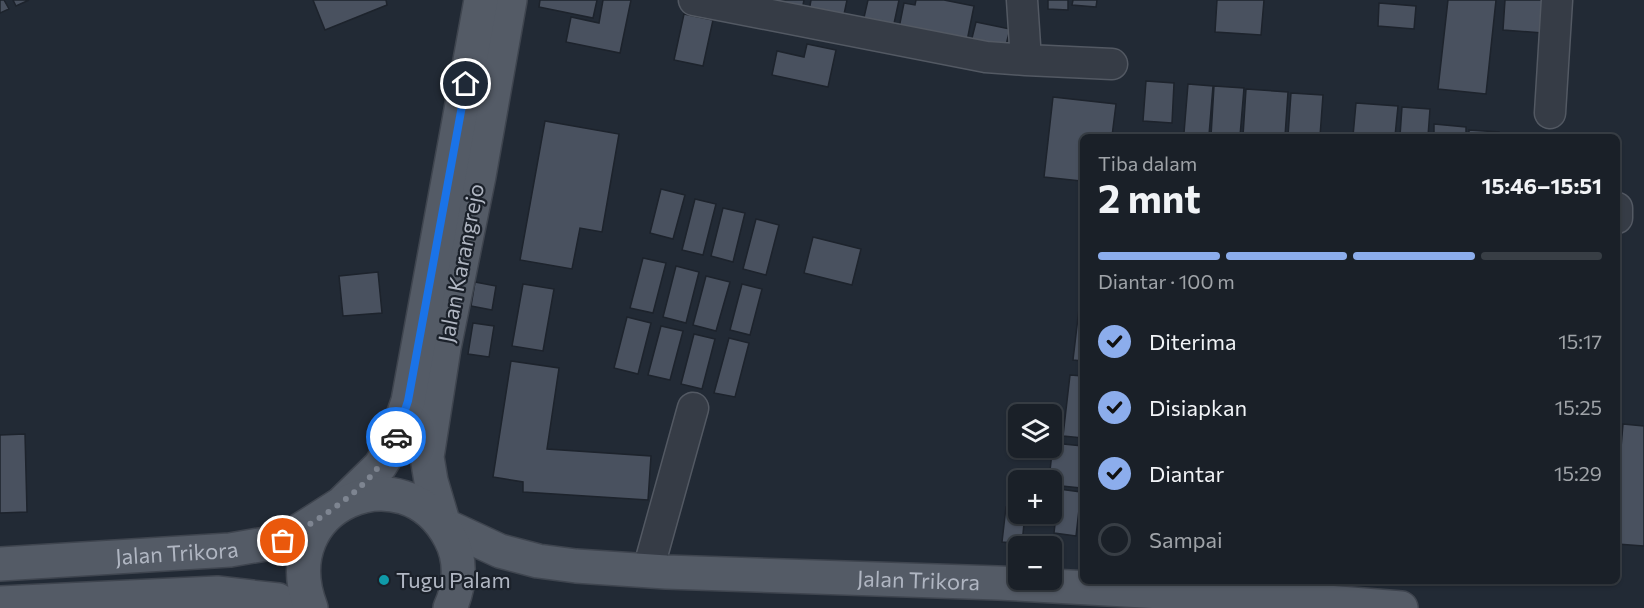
<!DOCTYPE html>
<html lang="id">
<head>
<meta charset="utf-8">
<style>
  :root { --surface:#1a2028; --page:#232830; --text:#f1f3f6; --muted:#9fa3a8; --line:#383e45; --accent:#8cadec }
  body { margin:0; font-family:Commissioner,sans-serif; background:var(--page); color:var(--text); height:100vh; display:flex; flex-direction:column; font-size:22px; white-space:nowrap }
  * { box-sizing:border-box; margin:0 }
  p { font-size:20px; color:var(--muted) }
  .icon { flex:none; width:33px; height:33px; fill:none; stroke:currentColor; stroke-width:2; stroke-linecap:round; stroke-linejoin:round }
  .map { position:relative; flex:1; overflow:hidden }
  .drawer { position:absolute; left:1080px; top:134px; width:540px; height:450px; display:flex; flex-direction:column; background:var(--surface); border-radius:9px; box-shadow:0 2px 4px #0004,0 0 0 2px var(--line) }
  .drawer>* { flex:none }
  .fabs { position:absolute; left:1008px; top:404px; display:grid; gap:12px }
  .fabs a { display:grid; place-items:center; width:54px; height:54px; border-radius:9px; background:var(--surface); box-shadow:0 2px 4px #0004,0 0 0 2px var(--line); font-size:30px }
  .pin { position:absolute; display:grid; place-items:center; width:51px; height:51px; color:#fff; margin:-26px; border:3px solid #fff; border-radius:50%; box-shadow:0 2px 6px #0007 }
  .courier { position:absolute; display:grid; place-items:center; width:60px; height:60px; margin:-30px; border:4px solid #1a73e8; border-radius:50%; background:#fff; color:#222; box-shadow:0 2px 8px #0007 }
  .head em { font-style:normal; font-weight:700 }
  .head div { display:flex; flex-direction:column-reverse }
  .head { display:flex; align-items:center; justify-content:space-between; height:102px; padding:0 18px }
  h1 { font-size:39px; font-weight:700; line-height:45px }
  .bar { display:grid; grid-template-columns:repeat(4,1fr); gap:9px 6px; align-content:center; height:72px; padding:0 18px }
  .bar i { height:8px; border-radius:4px; background:var(--line) }
  .bar .on { background:var(--accent) }
  .bar p { grid-column:span 4 }
  ol { padding:0 18px; list-style:none }
  li { display:flex; align-items:center; gap:18px; height:66px }
  li p { margin-inline-start:auto }
  li .icon { padding:6px; border-radius:50%; background:var(--accent); color:#111; stroke-width:4 }
  li:last-child { color:var(--muted) }
  li i { width:33px; height:33px; border:3px solid var(--line); border-radius:50% }
  .map>svg:first-child { display:block }
</style>
</head>
<body>
<div class="map">
<svg width="1644" height="608" viewBox="0 0 1644 608">
  <rect width="100%" height="100%" fill="#222a35"/>
  <!-- building -->
  <path fill="#49515f" stroke="#1d232c" stroke-width="1.5" d="M0,0H4L9,9L0,13Z
    M13,0H29L16,6Z
    M313,0H386L387,5L325,30Z
    M540,0H597L593,18L539,7Z
    M603,0H631L620,53L566,42L571,17L599,23Z
    M758,0H804L802,10Z
    M811,0H847L843,19L809,11Z
    M868,0H899L892,33L862,26Z
    M916,0H944L974,6L966,46L898,33L904,3L915,5Z
    M1048,0H1068V10L1048,9Z
    M1073,0H1097L1096,7L1072,5Z
    M1217,0H1264L1261,35L1215,32Z
    M1448,0H1496L1486,94L1438,89Z
    M1505,0H1545L1543,33L1503,30Z
    M1379,3L1416,6L1414,29L1378,26Z
    M684,14L713,20L703,66L674,60Z
    M976,22L1010,29L1004,53L970,46Z
    M807,44L836,50L828,87L772,75L777,51L804,57Z
    M1146,81L1174,83L1172,123L1143,121Z
    M1188,84L1213,86L1209,135L1184,133Z
    M1214,86L1244,88L1240,136H1211Z
    M1246,89L1288,92L1285,136H1243Z
    M1291,93L1323,95L1320,136H1288Z
    M1053,97L1116,104L1112,136H1083L1081,181L1044,177Z
    M1356,103L1398,106L1395,136H1353Z
    M1402,107L1430,109L1428,136H1400Z
    M545,121L619,134L602,232L580,228L572,269L520,260Z
    M1434,124L1466,127V136H1434Z
    M1469,130L1499,132L1498,136H1469Z
    M661,189L685,195L673,239L650,233Z
    M695,199L716,204L703,255L682,250Z
    M723,208L745,213L733,262L711,256Z
    M756,219L779,225L766,275L743,269Z
    M813,237L861,249L852,285L804,273Z
    M643,258L666,263L653,313L630,308Z
    M676,266L699,272L686,323L663,317Z
    M378,272L382,313L343,316L339,276Z
    M706,276L730,282L716,331L693,325Z
    M475,282L496,286L492,310L471,306Z
    M523,284L554,289L543,351L512,346Z
    M742,284L762,289L750,335L730,330Z
    M1081,292H1083V361L1073,360Z
    M627,317L651,323L638,374L614,368Z
    M473,323L494,326L489,357L468,354Z
    M661,326L683,331L670,380L648,375Z
    M694,334L715,339L702,389L681,384Z
    M729,338L749,343L735,397L714,393Z
    M511,361L559,368L547,449L651,456L648,500L523,492V482L493,477Z
    M1070,375L1083,376V438L1063,436Z
    M1623,424L1644,426V546L1617,544V495Z
    M25,434L27,512L0,513V435Z
    M1053,443L1083,446L1081,488L1052,485V480H1049Z
    M1059,489L1081,492L1076,536L1054,533Z
    M1006,507L1018,508V513H1025L1022,544L1002,542Z
    M1034,541L1057,543L1055,562H1052V546H1033Z"/>
  <g fill="none" stroke-linecap="round" stroke-linejoin="round">
    <!-- minor casing -->
    <g stroke="#535963" stroke-width="33">
      <path id="minor" d="M694,0L986,57L1026,60
        M1022,0L1026,60L1112,64
        M1550,113L1557,0
        M1617,208V218
        M648,570L693,408"/>
    </g>
    <!-- major casing -->
    <g stroke="#3f454f" stroke-width="36">
      <g id="major">
        <path id="s1" d="M510,0L479,176L444,348L427,457L431,481L444,525L500,551L538,561L576,566L666,572L998,583L1289,599L1401,608"/>
        <path id="s2" d="M0,564L230,550L283,541L341,504L380,466L393,445L408,401L481,0"/>
        <path d="M0,603L217,593L278,600L292,608"/>
        <path d="M311,608C271,505 404,450 450,538C462,560 460,586 450,608"/>
      </g>
    </g>
    <!-- minor -->
    <use href="#minor" stroke="#363c46" stroke-width="30"/>
    <!-- major -->
    <use href="#major" stroke="#545b66" stroke-width="33"/>
  </g>
  <g fill="none" stroke-linecap="round" stroke-linejoin="round">
    <!-- done -->
    <path stroke="#7e8591" stroke-width="6" stroke-dasharray="0 10.8" d="M283,541C326,514 376,486 396,437"/>
    <!-- route -->
    <path stroke="#1a73e8" stroke-width="8" d="M396,437L408,401L466,84"/>
  </g>
  <!-- markers -->
  <circle fill="#0f9aa8" stroke="#1b212a" stroke-width="2" cx="384" cy="580" r="6"/>
  <g text-anchor="middle" stroke-width="4.5" stroke-linejoin="round" paint-order="stroke">
    <!-- street labels -->
    <g font-size="22" fill="#b0b6c2" stroke="#1b212a">
      <text transform="translate(461 263) rotate(-79)" y="8">Jalan Karangrejo</text>
      <text dy="8" stroke="none"><textPath href="#s2" startOffset="177">Jalan Trikora</textPath></text>
      <text dy="8" stroke="none"><textPath href="#s1" startOffset="1017">Jalan Trikora</textPath></text>
    </g>
    <!-- poi labels -->
    <g font-size="22" fill="#b0b6c2" stroke="#1b212a" text-anchor="start">
      <text x="396" y="588">Tugu Palam</text>
    </g>
  </g>
</svg>
<div class="fabs">
<a><svg class="icon" aria-label="layers" viewBox="0 0 24 24"><path d="M12 4l9 5-9 5-9-5zM3 14l9 5 9-5"/></svg></a>
<a>+</a>
<a>−</a>
</div>
<div class="pin" style="left:283px;top:541px;background:#ea580c"><svg class="icon" aria-label="bag" viewBox="0 0 24 24"><path d="M5 8h14l-1 12H6zM9 8a3 3 0 0 1 6 0"/></svg></div>
<div class="pin" style="left:466px;top:84px;background:#1f2937"><svg class="icon" aria-label="home" viewBox="0 0 24 24"><path d="M3 11l9-7 9 7M6 9v11h12V9"/></svg></div>
<div class="courier" style="left:396px;top:437px"><svg class="icon" aria-label="car" viewBox="0 0 24 24"><path d="M5 17H2v-5l4-1 3-4h7l3 4 3 1v5h-3M9 17h6M6 11h13"/><circle cx="7" cy="17" r="2"/><circle cx="17" cy="17" r="2"/></svg></div>
<section class="drawer">
<div class="head"><div><h1>2 mnt</h1><p>Tiba dalam</p></div><em>15:46–15:51</em></div>
<div class="bar"><i class="on"></i><i class="on"></i><i class="on"></i><i></i><p>Diantar · 100 m</p></div>
<ol>
<li><svg class="icon" aria-label="check" viewBox="0 0 24 24"><path d="M5 12l5 5 9-10"/></svg>Diterima<p>15:17</p></li>
<li><svg class="icon" aria-label="check" viewBox="0 0 24 24"><path d="M5 12l5 5 9-10"/></svg>Disiapkan<p>15:25</p></li>
<li><svg class="icon" aria-label="check" viewBox="0 0 24 24"><path d="M5 12l5 5 9-10"/></svg>Diantar<p>15:29</p></li>
<li><i></i>Sampai</li>
</ol>
</section>
</div>
</body>
</html>
